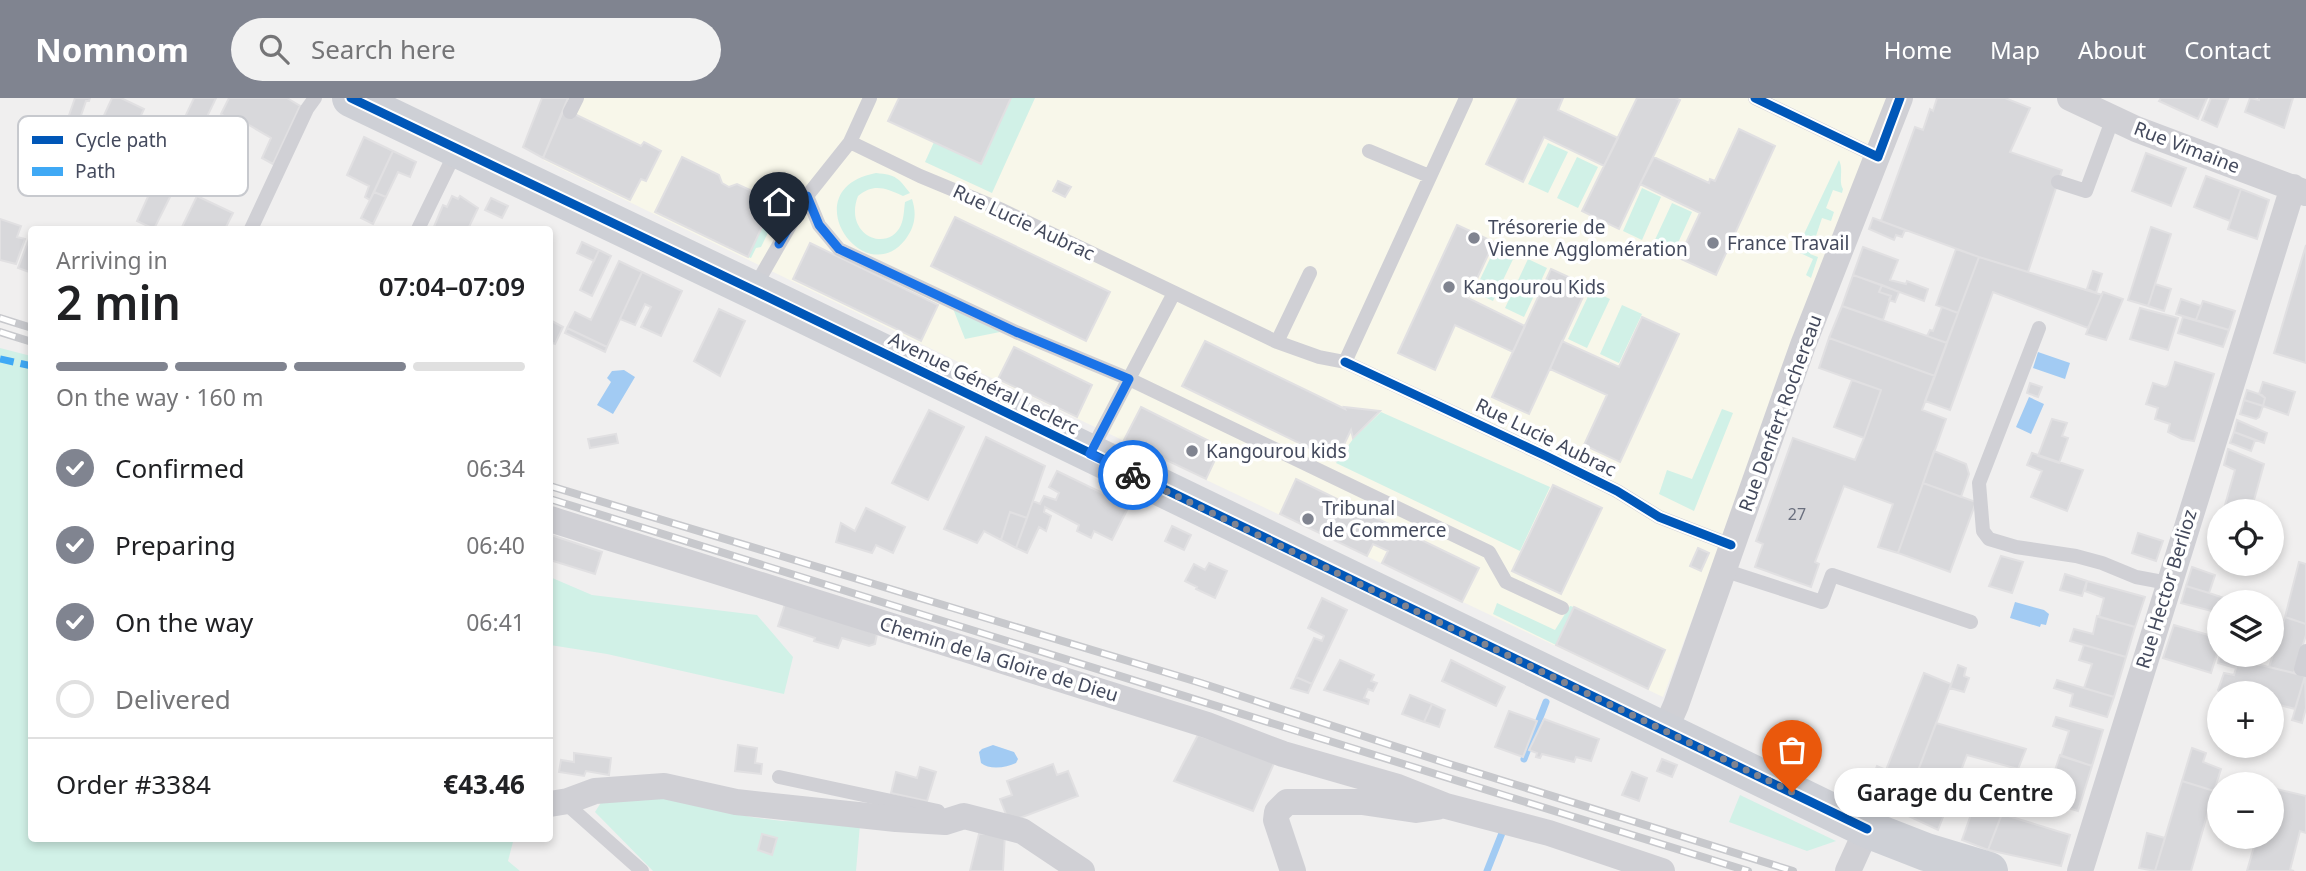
<!DOCTYPE html>
<html lang="en">
<head>
<meta charset="utf-8">
<style>
  :root { --surface:#fff; --page:#f2f2f2; --text:#202124; --muted:#757577; --line:#e0e0e0; --accent:#808490 }
  body { margin:0; font-family:"Noto Sans",sans-serif; background:var(--page); color:var(--text); height:100vh; display:flex; flex-direction:column; font-size:26px; white-space:nowrap }
  * { box-sizing:border-box; margin:0 }
  p { font-size:23px; color:var(--muted) }
  .icon { flex:none; width:38px; height:38px; fill:none; stroke:currentColor; stroke-width:2; stroke-linecap:round; stroke-linejoin:round }
  .map { position:relative; flex:1; overflow:hidden }
  .details { position:absolute; left:28px; top:128px; width:525px; height:616px; display:flex; flex-direction:column; background:var(--surface); border-radius:7px; box-shadow:0 4px 10px #0003 }
  .details>* { flex:none }
  .fabs { position:absolute; left:2207px; top:401px; display:grid; gap:14px }
  .fabs a { display:grid; place-items:center; width:77px; height:77px; border-radius:50%; background:var(--surface); box-shadow:0 4px 10px #0003; font-size:35px }
  .pin { position:absolute; display:grid; place-items:center; width:60px; height:60px; color:#fff; margin:-72px -30px; border-radius:50% 50% 50% 0; rotate:-45deg; box-shadow:0 0 7px #0007 }
  .pin .icon { rotate:45deg }
  .courier { position:absolute; display:grid; place-items:center; width:70px; height:70px; margin:-35px; border:5px solid #1a73e8; border-radius:50%; background:#fff; color:#222; box-shadow:0 2px 9px #0007 }
  .bubble { position:absolute; height:49px; border-radius:24px; background:var(--surface); box-shadow:0 4px 10px #0003; font-size:23px; font-weight:600; line-height:49px; text-align:center }
  .overview em { font-style:normal; font-weight:600 }
  .overview div { display:flex; flex-direction:column-reverse }
  .overview { display:flex; align-items:center; justify-content:space-between; height:119px; padding:0 28px }
  h1 { font-size:46px; font-weight:600; line-height:52px }
  .bar { display:grid; grid-template-columns:repeat(4,1fr); gap:10px 7px; align-content:center; height:84px; padding:0 28px }
  .bar i { height:9px; border-radius:5px; background:var(--line) }
  .bar .selected { background:var(--accent) }
  .bar p { grid-column:span 4 }
  .line { display:flex; align-items:center; gap:18px; padding:0 28px; border-top:2px solid var(--line) }
  .line div { flex:1 }
  ol { padding:0 28px; list-style:none }
  li { display:flex; align-items:center; gap:21px; height:77px }
  li p { margin-inline-start:auto }
  li .icon { padding:7px; border-radius:50%; background:var(--accent); color:#fff; stroke-width:4 }
  li:last-child { color:var(--muted) }
  li i { width:38px; height:38px; border:4px solid var(--line); border-radius:50% }
  header { display:flex; align-items:center; gap:42px; box-sizing:border-box; height:98px; padding:0 35px; background:var(--accent); color:#fff }
  header strong { font-size:33px }
  nav { display:flex; gap:38px; margin-inline-start:auto; font-size:24px }
  .search { width:490px; height:63px; background:var(--page); display:flex; align-items:center; gap:18px; box-sizing:border-box; padding:0 24px; border-radius:38px; color:var(--muted); font-size:26px }
  .map>svg:first-child { display:block }
</style>
</head>
<body>
<header>
<strong>Nomnom</strong>
<div class="search"><svg class="icon" aria-label="search" viewBox="0 0 24 24"><circle cx="10" cy="10" r="6"/><path d="M15 15l6 6"/></svg>Search here</div>
<nav><a>Home</a><a>Map</a><a>About</a><a>Contact</a></nav>
</header>
<div class="map">
<svg width="2306" height="773" viewBox="0 0 2306 773">
  <rect width="100%" height="100%" fill="#f0efef"/>
  <!-- commercial -->
  <path fill="#f8f7ea" d="M568,0H1888L1663,599L979,274L543,62Z"/>
  <!-- green -->
  <path fill="#d1f1e7" d="M1011,0H1035L992,95L925,64L934,44L981,66Z
    M1548,45L1568,54L1548,95L1528,86Z
    M1577,59L1598,69L1578,110L1557,100Z
    M1839,62C1844,72 1838,83 1843,91L1842,95L1833,92L1826,110L1834,114L1831,123L1822,120L1810,156L1818,159L1811,180L1806,177L1813,161L1796,153Z
    M876,75C897,77 898,80 910,95L903,98C885,90 874,85 858,98C843,137 888,156 901,127C904,120 904,111 905,104L912,101C917,116 915,129 905,142C863,194 792,91 876,75Z
    M784,83L788,87L787,96L761,149L756,150L751,160L748,159Z
    M1642,90L1661,99L1642,142L1623,133Z
    M1672,105L1692,114L1673,156L1653,146Z
    M1497,146L1516,155L1493,203L1474,194Z
    M1528,161L1547,170L1524,219L1505,210Z
    M1591,192L1610,201L1587,250L1568,241Z
    M1622,207L1642,216L1619,265L1600,256Z
    M952,208L1000,234L965,241Z
    M0,250L31,258L32,740H514L508,763L520,773H0Z
    M1722,311L1733,315L1694,413L1659,396L1667,372L1692,381Z
    M1381,314L1550,389L1520,453L1336,365L1353,341Z
    M550,479L592,497L757,517L793,559L784,596L607,556L550,547Z
    M1497,505L1555,532L1570,508L1574,509L1556,547L1493,516Z
    M607,695L671,700L751,719L782,723L860,726L856,773H653L595,714Z
    M1740,697L1836,743L1807,753L1729,724Z"/>
  <!-- water -->
  <path fill="#a2cbf3" d="M2038,254L2070,265L2065,281L2033,270Z
    M624,272L635,279L613,316L597,307L611,284L607,280L612,273Z
    M2029,299L2044,306L2031,336L2016,329Z
    M2015,504L2044,512L2049,516L2046,527L2041,526L2040,529L2010,520Z
    M993,647L1014,654L1018,661L1016,665C1006,670 989,672 981,665L979,654L982,651Z"/>
  <g fill="none" stroke-linecap="round" stroke-linejoin="round">
    <!-- stream -->
    <path stroke="#a2cbf3" stroke-width="7" d="M1524,661L1546,604
      M1487,773L1504,730"/>
  </g>
  <!-- building -->
  <path fill="#d8d8db" stroke="#e1e0e2" stroke-width="2" d="M75,0H90L89,3H86L77,29L66,26Z
    M112,0H121L144,11L131,39L123,35L117,47L95,37Z
    M194,0H216L194,46L176,38Z
    M229,0H287L300,8L273,66L262,60L271,40L237,20L234,24L221,16Z
    M542,0H568L543,60L523,49Z
    M899,0H1011L981,66L888,23Z
    M1518,0H1563L1558,12L1618,40L1604,68L1544,39L1523,84L1486,66Z
    M1637,0H1675L1680,2L1619,131L1582,113Z
    M1937,0H2005L2030,10L2010,54L2062,72L2028,174L1979,159L1881,123L1915,29L1923,32L1930,11L1933,13Z
    M2161,0H2207L2198,21L2159,3Z
    M2211,0L2228,1L2217,29L2202,22Z
    M2250,0L2259,2V0H2293L2284,30L2245,14Z
    M564,11L641,48L644,44L661,53L646,83L641,81L630,102L543,60Z
    M1739,31L1775,48L1716,177L1679,160L1700,115L1640,86L1654,59L1709,85L1710,81L1715,83Z
    M364,39L393,53L370,102L365,99L369,88L347,77Z
    M393,53L416,64L410,79L398,74L386,99L374,94Z
    M2146,55L2186,70L2171,108L2132,93Z
    M682,59L719,77L722,85L729,89L737,86L774,103L748,159L655,114Z
    M2206,78L2241,91L2230,123L2194,109Z
    M155,83L174,91L154,131L137,123Z
    M1058,83L1071,89L1065,99L1053,93Z
    M2241,91L2269,102L2257,141L2228,131Z
    M374,94L386,99L373,126L361,120Z
    M197,98L233,115L225,131H181Z
    M452,98L458,101L460,98L478,110L468,131H433L443,107L447,109Z
    M491,100L508,108L502,120L485,112Z
    M955,119L1110,194L1086,243L931,168Z
    M1873,120L1905,132L1902,139L1896,137L1894,142L1869,131Z
    M0,121L21,128L17,139L25,141L16,166L0,162Z
    M1457,127L1494,144L1468,200L1525,228L1513,254L1455,227L1435,272L1398,255Z
    M2151,129L2171,136L2148,208L2128,202Z
    M29,141H32V175L18,170Z
    M582,144L599,152L594,163L577,155Z
    M810,145L938,207L921,243L793,181Z
    M2306,147V265L2274,255Z
    M1863,149L1898,162L1890,182L1906,186L1907,183L1928,191L1924,203L1853,177Z
    M1956,151L1979,159L1958,215L1936,207Z
    M599,152L611,158L592,198L580,192Z
    M1979,159L2102,197L2088,230L1993,194L1950,312L1925,303Z
    M619,163L642,174L607,249L567,230L575,214L591,222Z
    M1551,171L1588,188L1529,316L1492,299Z
    M2093,173L2102,176L2096,195L2087,191Z
    M642,174L682,193L661,238L641,229L651,209L645,206L635,227L620,221Z
    M1853,177L1882,187L1879,194L1891,198L1883,222L1842,208Z
    M2155,186L2171,191L2164,213L2148,208Z
    M1882,187L1899,194L1895,204L1889,202L1891,198L1879,194Z
    M2103,194L2123,201L2106,242L2086,236Z
    M2181,201L2201,208L2196,222L2176,216Z
    M2203,203L2235,213L2229,232L2196,222Z
    M1842,208L1947,245L1935,278L1829,240Z
    M1942,209L1958,215L1947,245L1927,238L1930,232L1933,233Z
    M2140,210L2178,220L2168,252L2130,241Z
    M719,211L745,223L720,278L694,263Z
    M1642,219L1679,236L1620,364L1584,347L1607,297L1550,271L1562,243L1619,269Z
    M2183,219L2229,232L2223,249L2178,235Z
    M550,222L563,229L555,246L550,244Z
    M567,230L607,249L605,254L565,235Z
    M1829,240L1935,278L1922,312L1946,321L1898,455L1878,449L1893,406L1844,388L1815,464L1819,466L1811,489L1755,469L1763,446L1756,443L1793,340L1855,362L1864,340L1881,292L1819,270Z
    M1205,243L1345,311L1344,309L1380,313L1353,340L1351,332L1336,363L1182,288Z
    M1014,249L1092,287L1077,319L998,281Z
    M2175,264L2214,276L2194,343L2182,341L2168,334L2170,326L2155,321L2158,310L2146,306L2153,285L2165,289L2168,287Z
    M1852,282L1881,292L1864,340L1834,329Z
    M2263,284L2295,294L2288,317L2263,308L2265,300L2259,296Z
    M2030,285L2042,289L2038,299L2027,295Z
    M2247,292L2262,297L2265,300L2263,308L2244,302Z
    M2244,302L2263,308L2259,319L2256,321L2240,316Z
    M1141,309L1221,349L1206,381L1124,342Z
    M929,312L964,329L928,402L892,385Z
    M2052,321L2067,325L2062,338L2068,340L2059,365L2038,358Z
    M2237,322L2267,335L2264,345L2234,334Z
    M2234,334L2255,342L2251,353L2230,345Z
    M616,336L618,345L590,350L588,341Z
    M986,339L1045,368L1027,420L1010,414L1001,442L984,433L977,445L944,431Z
    M2228,351L2264,366L2251,413L2225,407L2235,372L2224,367Z
    M1934,353L1966,366L1969,376L1961,399L1923,385Z
    M2032,355L2083,372L2067,413L2031,399L2042,373L2027,367Z
    M1057,373L1129,408L1112,442L1094,433L1091,440L1077,433L1079,427L1045,409L1044,414L1051,418L1046,433L1039,429L1027,455L1016,450L1033,403L1040,406L1044,398L1056,402L1059,395L1049,389Z
    M1296,381L1479,470L1462,504L1382,465L1388,453L1373,446L1367,458L1280,416Z
    M1923,385L1976,404L1950,474L1898,455Z
    M1553,387L1602,410L1561,496L1512,473Z
    M866,410L905,429L893,455L876,447L872,455L836,444L841,425L855,433Z
    M1010,414L1027,420L1016,450L1001,442Z
    M1172,428L1191,437L1184,452L1165,443Z
    M2138,435L2163,443L2156,463L2132,455Z
    M551,437L602,454L595,476L550,462Z
    M1698,450L1709,455L1701,473L1690,468Z
    M2001,458L2023,464L2012,495L1989,488Z
    M2299,464L2306,466V526L2285,519Z
    M1209,465L1227,473L1215,500L1196,491L1197,489L1185,483L1194,466L1205,472Z
    M2192,469L2215,477L2209,495L2186,488Z
    M2065,476L2087,483L2082,498L2060,492Z
    M2087,483L2145,499L2135,529L2099,519L2104,500L2085,493Z
    M2186,488L2209,495L2236,504H2219V515L2181,505Z
    M1322,500L1347,512L1312,586L1296,579L1314,540L1322,543L1324,538L1308,530Z
    M786,503L877,536L875,546L869,548L842,540L838,550L814,543L815,540L778,528Z
    M1574,509L1665,552L1648,591L1556,547Z
    M2097,518L2135,529L2126,559L2070,543L2074,531L2093,536Z
    M2285,519L2306,526V537L2294,575L2269,569Z
    M2174,527L2219,540V556H2226L2225,558L2217,556L2211,575L2163,560Z
    M2084,547L2126,559L2114,599L2084,590L2092,566L2079,562Z
    M2226,556H2243L2261,563L2260,567L2225,558Z
    M2220,557L2305,578L2295,611L2272,605V595H2220L2218,592L2224,575L2234,577L2236,570L2218,565Z
    M1340,562L1374,577L1371,583L1377,585L1373,593L1368,591L1364,600L1369,602L1368,606L1324,592Z
    M1451,562L1505,589L1496,608L1442,583Z
    M1958,567L1966,570L1964,578L1969,580L1964,594L1950,590Z
    M1924,575L1951,586L1902,715L1865,697L1877,668L1886,672Z
    M2305,578L2306,610L2302,625L2292,622Z
    M1296,579L1312,586L1308,595L1291,590Z
    M2057,582L2114,599L2107,619L2070,608L2073,596L2054,590Z
    M1410,597L1432,606L1424,624L1402,616Z
    M1432,606L1445,612L1439,629L1424,624Z
    M1509,613L1537,623L1523,659L1495,649Z
    M2056,619L2103,632L2092,668L2061,658L2069,633L2053,628Z
    M1544,621L1599,641L1591,663L1576,659L1574,664L1542,656L1540,660L1536,659L1537,655L1529,652Z
    M1936,625L2026,651L2018,671L1967,657L1938,732L1902,715Z
    M1198,637L1275,663L1253,713L1174,683Z
    M738,647L757,650L755,665L762,666L761,676L735,673Z
    M2192,650L2206,655L2203,664L2221,671L2214,693L2182,683Z
    M574,655L611,660L609,677L586,673L584,678L559,674L561,662L574,664Z
    M2060,657L2092,668L2078,713L2045,703Z
    M1662,661L1677,667L1672,679L1657,673Z
    M1053,666L1057,677L1068,673L1078,698L1009,724L1000,701L1012,697L1007,683Z
    M920,669L936,674L927,703L891,695L896,674L917,680Z
    M1632,674L1647,680L1639,703L1622,697Z
    M2182,683L2214,693L2191,773H2155Z
    M2272,690L2306,698V735L2300,733L2290,772L2294,773H2247L2257,738H2272Z
    M1992,700L2006,705L1988,752L1962,742L1974,708L1988,712Z
    M2002,716L2070,737L2061,768L1988,752Z
    M1005,735L1003,773H970L979,736Z
    M2147,735L2165,740L2155,773L2139,770Z
    M762,736L777,740L772,757L758,752Z"/>
  <g fill="none" stroke-linecap="round" stroke-linejoin="round">
    <!-- lane -->
    <path stroke="#d0d0d5" stroke-width="14" d="M1755,0L1878,59
      M570,14L577,0
      M850,44L920,78L1002,112L1277,244L1319,259L1345,264L1546,358L1617,393L1659,419L1731,447
      M1369,53L1429,78
      M2058,84L2086,93L2113,20
      M807,98L819,127L839,151L1016,234L1129,281L1489,454L1506,484L1562,510
      M251,131L307,11L315,0
      M418,131L457,51
      M753,192L807,98L850,44L870,0
      M2039,230L1979,385L1983,433L1989,441L2016,449L2076,458L2102,465L2136,479L2168,485
      M1277,244L1310,175
      M1345,264L1466,0
      M1090,355L1174,195
      M1723,472L1822,504L1832,477L1971,524
      M2306,553L2301,571L2306,572
      M779,679L938,713
      M568,703L571,710L642,773"/>
    <!-- street -->
    <path stroke="#d0d0d5" stroke-width="26" d="M2070,0L2136,31L2306,95
      M550,421L1207,627L1283,656L1398,689L1446,708L1549,735L1662,773
      M1665,632L1676,607L1803,247L1900,0
      M550,706L568,703L595,693L664,688L736,704L896,721L945,724L964,718L1022,733L1082,773
      M1293,773L1276,722L1277,714L1287,704H1362L1416,712L1437,709
      M1848,773L1867,731
      M2080,773L2293,89"/>
    <!-- secondary -->
    <path stroke="#ced0d6" stroke-width="38" d="M351,0L753,192L1867,731L1926,754L1989,773"/>
    <!-- rail casing -->
    <g stroke="#c7c8cc" stroke-width="8">
      <path id="rail" d="M0,220L32,230
        M0,234L32,244
        M550,388L1201,585L1446,665L1793,773
        M550,401L1748,773"/>
    </g>
    <!-- rail -->
    <use href="#rail" stroke="#fff" stroke-width="5" stroke-dasharray="16" stroke-linecap="butt"/>
    <!-- quiet -->
    <path stroke="#3fa9f5" stroke-width="7" stroke-dasharray="14 7" stroke-linecap="butt" d="M0,261L32,268"/>
    <!-- cycleway casing -->
    <g stroke="#fff" stroke-width="13">
      <path id="cycleway" d="M351,0L753,192L1867,731
        M1755,0L1878,59L1900,0
        M1345,264L1546,358L1617,393L1659,419L1731,447"/>
    </g>
    <!-- cycleway -->
    <use href="#cycleway" stroke="#0057b8" stroke-width="9"/>
  </g>
  <g fill="none" stroke-linecap="round" stroke-linejoin="round">
    <!-- done -->
    <path stroke="#808490" stroke-width="7" stroke-dasharray="0 12.6" d="M1133,377L1792,694"/>
    <!-- route -->
    <path stroke="#1a73e8" stroke-width="9" d="M779,146L807,98L819,127L839,151L1016,234L1129,281L1090,356L1133,377"/>
  </g>
  <!-- markers -->
  <g fill="#808490" stroke="#fff" stroke-width="2.5">
    <circle cx="1474" cy="140" r="7"/>
    <circle cx="1713" cy="145" r="7"/>
    <circle cx="1449" cy="189" r="7"/>
    <circle cx="1192" cy="353" r="7"/>
    <circle cx="1308" cy="421" r="7"/>
  </g>
  <g text-anchor="middle" stroke-width="7" stroke-linejoin="round" paint-order="stroke">
    <!-- number labels -->
    <g font-size="16" fill="#6a6f7e">
      <text x="1797" y="422">27</text>
    </g>
    <!-- street labels -->
    <g font-size="19" fill="#444a5d" stroke="#fff">
      <text transform="translate(2187 49) rotate(21)" y="7">Rue Vimaine</text>
      <text transform="translate(1024 124) rotate(25)" y="7">Rue Lucie Aubrac</text>
      <text transform="translate(984 285) rotate(26)" y="7">Avenue Général Leclerc</text>
      <text transform="translate(1780 315) rotate(-70)" y="7">Rue Denfert Rochereau</text>
      <text transform="translate(1546 339) rotate(26)" y="7">Rue Lucie Aubrac</text>
      <text transform="translate(2166 491) rotate(-73)" y="7">Rue Hector Berlioz</text>
      <text transform="translate(999 561) rotate(17)" y="7">Chemin de la Gloire de Dieu</text>
    </g>
    <!-- poi labels -->
    <g font-size="19" fill="#444a5d" stroke="#fff" text-anchor="start">
      <text x="1488" y="136">Trésorerie de<tspan x="1488" dy="22">Vienne Agglomération</tspan></text>
      <text x="1727" y="152">France Travail</text>
      <text x="1463" y="196">Kangourou Kids</text>
      <text x="1206" y="360">Kangourou kids</text>
      <text x="1322" y="417">Tribunal<tspan x="1322" dy="22">de Commerce</tspan></text>
    </g>
  </g>
  <!-- legend -->
  <rect x="18" y="18" width="230" height="80" rx="10" fill="#fff" stroke="#c7c9ce" stroke-width="2"/>
  <rect x="32" y="38" width="31" height="8" fill="#0057b8"/>
  <rect x="32" y="69" width="31" height="9" fill="#3fa9f5"/>
  <g font-size="19" fill="#444a5d">
    <text x="75" y="49">Cycle path</text>
    <text x="75" y="80">Path</text>
  </g>
</svg>
<div class="fabs">
<a><svg class="icon" aria-label="locate" viewBox="0 0 24 24"><circle cx="12" cy="12" r="6"/><path d="M12 2v4M12 18v4M2 12h4M18 12h4"/></svg></a>
<a><svg class="icon" aria-label="layers" viewBox="0 0 24 24"><path d="M12 4l9 5-9 5-9-5zM3 14l9 5 9-5"/></svg></a>
<a>+</a>
<a>−</a>
</div>
<div class="pin" style="left:1792px;top:694px;background:#ea580c"><svg class="icon" aria-label="bag" viewBox="0 0 24 24"><path d="M5 8h14l-1 12H6zM9 8a3 3 0 0 1 6 0"/></svg></div>
<div class="pin" style="left:779px;top:146px;background:#1f2937"><svg class="icon" aria-label="home" viewBox="0 0 24 24"><path d="M3 11l9-7 9 7M6 9v11h12V9"/></svg></div>
<div class="courier" style="left:1133px;top:377px"><svg class="icon" aria-label="bike" viewBox="0 0 24 24"><circle cx="6" cy="16" r="4"/><circle cx="18" cy="16" r="4"/><path d="M6 16l4-8h5l3 8M10 8l3 8H6M13 5h3"/></svg></div>
<div class="bubble" style="left:1834px;top:670px;width:242px">Garage du Centre</div>
<section class="details">
<div class="overview"><div><h1>2 min</h1><p>Arriving in</p></div><em>07:04–07:09</em></div>
<div class="bar"><i class="selected"></i><i class="selected"></i><i class="selected"></i><i></i><p>On the way · 160 m</p></div>
<ol>
<li><svg class="icon" aria-label="check" viewBox="0 0 24 24"><path d="M5 12l5 5 9-10"/></svg>Confirmed<p>06:34</p></li>
<li><svg class="icon" aria-label="check" viewBox="0 0 24 24"><path d="M5 12l5 5 9-10"/></svg>Preparing<p>06:40</p></li>
<li><svg class="icon" aria-label="check" viewBox="0 0 24 24"><path d="M5 12l5 5 9-10"/></svg>On the way<p>06:41</p></li>
<li><i></i>Delivered</li>
</ol>
<div class="line" style="height:91px"><div>Order #3384</div><b>€43.46</b></div>
</section>
</div>
</body>
</html>
